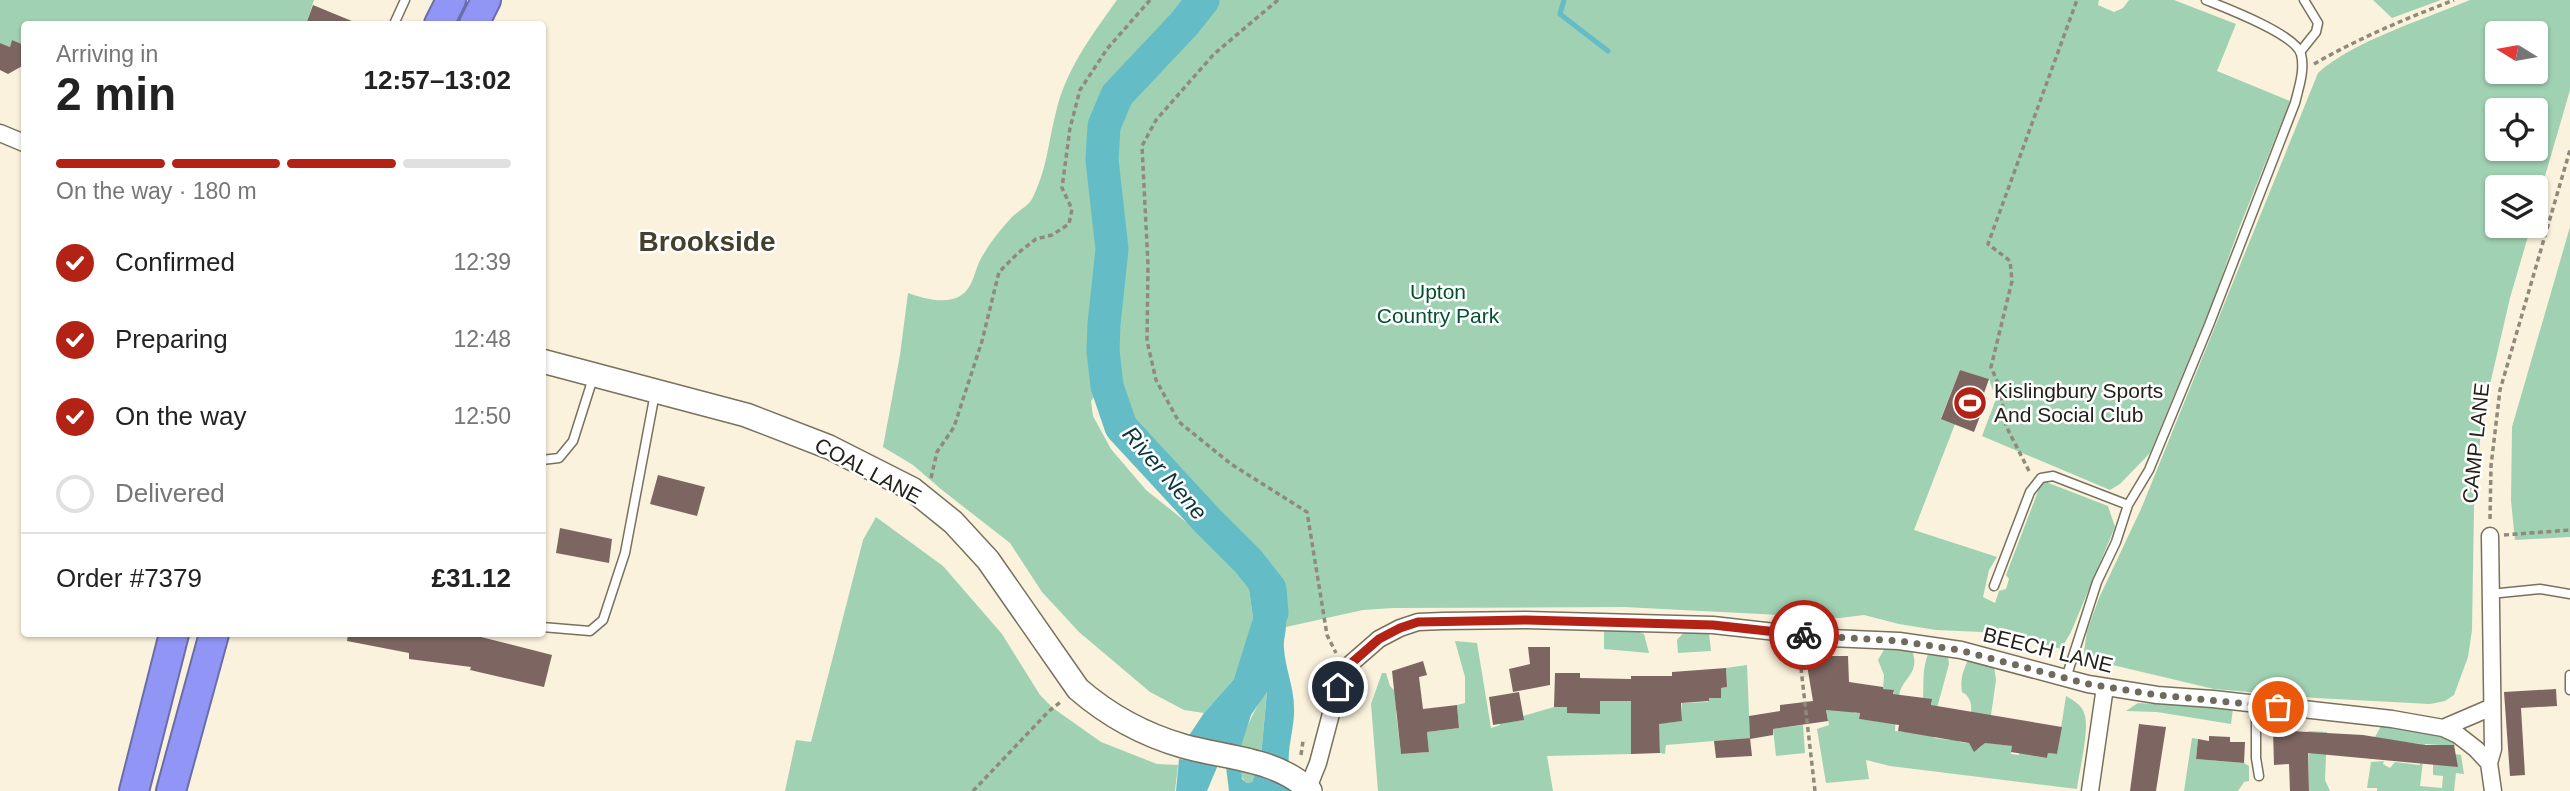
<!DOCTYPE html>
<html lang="en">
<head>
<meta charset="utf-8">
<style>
  :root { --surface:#fff; --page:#f2f2f2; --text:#222; --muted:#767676; --line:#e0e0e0; --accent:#b22315 }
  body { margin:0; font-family:Helvetica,sans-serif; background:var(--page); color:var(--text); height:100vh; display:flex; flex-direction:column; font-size:26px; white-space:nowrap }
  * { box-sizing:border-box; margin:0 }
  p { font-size:23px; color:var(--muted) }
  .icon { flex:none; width:38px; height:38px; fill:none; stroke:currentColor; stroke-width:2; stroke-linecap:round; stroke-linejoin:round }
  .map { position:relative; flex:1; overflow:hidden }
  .drawer { position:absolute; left:21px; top:21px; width:525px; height:616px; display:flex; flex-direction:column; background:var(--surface); border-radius:7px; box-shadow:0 2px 5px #0004 }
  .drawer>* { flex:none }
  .needle { width:46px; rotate:281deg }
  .fabs { position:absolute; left:2485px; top:21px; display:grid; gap:14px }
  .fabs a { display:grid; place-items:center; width:63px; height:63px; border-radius:7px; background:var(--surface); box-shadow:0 2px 5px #0004; font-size:35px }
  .pin { position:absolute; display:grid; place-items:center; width:60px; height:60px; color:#fff; margin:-30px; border:4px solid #fff; border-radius:50%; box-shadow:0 2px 7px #0007 }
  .courier { position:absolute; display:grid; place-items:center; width:70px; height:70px; margin:-35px; border:5px solid #b22315; border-radius:50%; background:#fff; color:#222; box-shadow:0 2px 9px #0007 }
  .headline em { font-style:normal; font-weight:800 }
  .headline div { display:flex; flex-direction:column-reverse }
  .headline { display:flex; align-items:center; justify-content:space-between; height:119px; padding:0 35px }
  h1 { font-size:46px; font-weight:800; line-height:52px }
  .bar { display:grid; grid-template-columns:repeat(4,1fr); gap:10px 7px; align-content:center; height:84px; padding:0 35px }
  .bar i { height:9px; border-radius:5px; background:var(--line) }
  .bar .active { background:var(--accent) }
  .bar p { grid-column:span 4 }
  .line { display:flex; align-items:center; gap:18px; padding:0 35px; border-top:2px solid var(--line) }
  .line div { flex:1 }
  ol { padding:0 35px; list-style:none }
  li { display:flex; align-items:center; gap:21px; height:77px }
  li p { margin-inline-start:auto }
  li .icon { padding:7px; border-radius:50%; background:var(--accent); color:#fff; stroke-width:4 }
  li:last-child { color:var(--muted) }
  li i { width:38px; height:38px; border:4px solid var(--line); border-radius:50% }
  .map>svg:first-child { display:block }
</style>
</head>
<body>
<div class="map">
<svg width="2570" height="791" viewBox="0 0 2570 791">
  <rect width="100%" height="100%" fill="#faf2dc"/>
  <!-- green -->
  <path fill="#a0d1b2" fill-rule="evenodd" d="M0,0H314L306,24H24V45L12,40L10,47L0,43Z
    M1117,0H1187L1177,16L1129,69L1107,97L1098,130L1097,186L1104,255L1095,316V352L1101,388L1091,401L1093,416L1111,449L1146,490L1225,553L1248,582L1253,618L1243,656L1234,679L1204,713L1184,710L1150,692L1079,632L1042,592L1010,543L942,490L913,465L883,447L900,355L908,293C922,298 946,305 960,296C975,287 974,268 983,255C991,241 1001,229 1012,217C1018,211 1028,206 1032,199C1047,170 1048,143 1056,112C1066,69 1092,35 1117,0Z
    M1203,0H2099L2098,5L2114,12L2123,8L2129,0H2174L2236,24L2217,71L2290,101L2238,231L2213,301L2150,453L2120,484L2110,490L1982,436L1996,399L1989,379L1960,370L1941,418L1955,424L1914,530L1997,557L1989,570L1983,597L1995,603L1999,591L2006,589L2009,579L2006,575L2040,486L2046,482L2108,506L2115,527L2071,632L2061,649L2014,636L1982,632L1936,630L1899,624L1864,615L1840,618L1624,607L1393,608L1363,610L1286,627L1285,597L1277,576L1250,545L1121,427L1107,386L1103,351L1104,324L1112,249L1102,160L1104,126L1117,95Z
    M2373,0H2441L2392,18Z
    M2470,0H2570V90L2536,207V187H2497V226H2531L2510,298L2482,419L2474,507L2472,630L2468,657L2454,695L2445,701L2430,704L2316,698L2214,689L2083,658L2087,631L2099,598L2141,509L2318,73C2353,41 2425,19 2470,0ZM2497,33H2536V72H2497ZM2497,110H2536V149H2497Z
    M2570,227V537L2515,540L2511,501L2512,427Z
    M876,517L943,566L1002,634L1040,695L1053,708L1101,742L1157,764L1178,765L1175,791H785L796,740L811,742L863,540Z
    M1604,631L1639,632L1644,634L1649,653L1604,649Z
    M1685,631L1709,633L1711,651L1678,653L1677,640Z
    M1455,641L1477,643L1491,728L1500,725L1499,717L1510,722L1523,720V716L1554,707H1567L1600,713V698L1605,701H1631V707H1663L1664,723L1682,721V703L1708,702L1709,698H1721V688L1727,687L1726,668L1747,665L1750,738L1666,745L1665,754L1660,753L1659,732H1631V754L1547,756L1553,791H1378L1371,704L1382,673H1386L1390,686L1399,695L1396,713L1401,754L1429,752L1427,732L1459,728L1457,705L1465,703V677Z
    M1886,646L1912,650C1920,672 1906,676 1900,691C1896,703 1896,719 1895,731L1927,734L1932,700L1923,698C1924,682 1922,670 1928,654L1948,657L1949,664L1937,708L1934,738L1950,740L1959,736V742L1969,743L1972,748L1978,749L1982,746L1987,716L1971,712C1972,704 1970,696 1962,692C1960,679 1963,671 1968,660L1994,666L1996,680L1987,743L2012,746L2011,754L2019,755L2022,734L2035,756L2047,758L2048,753L2057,754L2066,696C2075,701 2083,706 2085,716C2089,732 2079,772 2077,789L1890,766L1866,760L1869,779L1826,783L1817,729L1829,725L1826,710L1835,708L1849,684L1854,713H1860L1859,719L1889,723L1894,691L1883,689L1884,675L1878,660Z
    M1267,691L1261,756L1252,782L1247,783C1223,763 1254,710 1267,691Z
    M2138,703L2233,709L2231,724L2157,712L2126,711Z
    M2382,724L2433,734L2454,742L2455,746L2425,744L2420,786L2442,788L2443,776L2433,775V759L2454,761L2456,754L2461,755L2464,774L2456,773L2454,791H2377V788H2367L2371,762L2384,761L2383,764L2390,768L2395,762L2420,765L2421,744L2374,739Z
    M1803,725L1805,753L1776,756L1773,729Z
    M2308,731L2327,732L2325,780L2330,791H2309Z
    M2192,738L2198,739L2196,759L2244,763L2249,766V781L2244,782L2238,791H2184Z"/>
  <!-- water -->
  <path fill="#64bcc7" d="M1268,565C1283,583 1287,603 1286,626C1286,633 1283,641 1284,648C1285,668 1294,687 1294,707C1295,727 1287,747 1289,766L1261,756L1267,692L1251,715L1240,749L1188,737L1204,713L1234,679L1253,618L1248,582Z
    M1179,759L1218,765L1207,791H1176Z
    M1226,767L1241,771L1242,779L1247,783L1252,782L1255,774L1271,779L1289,789V791H1229Z"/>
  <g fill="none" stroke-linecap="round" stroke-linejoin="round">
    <!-- stream -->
    <path stroke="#64bcc7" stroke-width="5" d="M1564,0L1560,14L1608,51"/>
    <!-- river -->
    <path stroke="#64bcc7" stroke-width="33" d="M1203,0L1184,24L1117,95L1104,126L1102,160L1112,249L1104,324L1103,351L1107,386L1121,427L1206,519L1248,561L1270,589L1272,613"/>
  </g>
  <!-- building -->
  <path fill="#7d6662" d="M313,5L359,24H306Z
    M12,40L24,45V65L8,74L0,70V43L10,47Z
    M1960,370L1989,379L1983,396L1987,398L1974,432L1941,419Z
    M658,475L705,487L697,516L650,504Z
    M560,528L612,539L609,563L556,553Z
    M348,634H469L552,655L544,687L470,670L471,667L409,659V653L347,641Z
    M1528,647H1550V685L1513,692L1509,669L1530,664Z
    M1825,656H1848L1849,682L1883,687V689L1894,690L1893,694L1932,699L1931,705L2062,727L2057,754L2048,753L2047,758L2011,752L2012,746L1985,743L1974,752L1969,743L1898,731L1899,725L1859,719L1860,713L1826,710L1828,721L1773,729V735L1750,739L1749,716L1780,711V705L1813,701L1806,659Z
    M1423,661L1427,675L1419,677L1423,709L1457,705L1459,728L1427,732L1429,752L1401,754L1392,671Z
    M1726,668L1727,687L1721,688V698H1709V701L1681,703L1682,721L1659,724L1660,753L1631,754V701H1600V714L1567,713V707H1554L1555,673H1580V678L1631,679V676H1672V672Z
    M2556,689L2557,706L2521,708L2525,775L2510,776L2504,692Z
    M1519,692L1524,720L1493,725L1489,697Z
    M2139,724L2166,727L2156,791H2130Z
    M2273,730L2363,735L2425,745H2454L2458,767L2308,753L2309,791H2290L2289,764L2274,765Z
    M2209,736L2230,737V742H2245L2244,763L2196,759L2198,739L2209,741Z
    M1750,738L1752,756L1716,758L1714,741Z"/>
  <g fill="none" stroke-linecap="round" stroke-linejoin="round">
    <!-- lane casing -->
    <g stroke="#78715e" stroke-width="11">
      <path id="lane" d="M394,24L405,0
        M2300,52L2316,32L2318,23L2304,0
        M542,460L559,458L573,441L593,378
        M1994,586L2030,492L2041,478L2053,476L2128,505
        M2490,594L2540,589L2570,594
        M542,627L590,631L603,620L625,553L655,393
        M2570,675V690
        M2066,678L2097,582L2116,542L2128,505L2149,470L2209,325L2295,103C2299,87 2305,70 2301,54C2295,34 2226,8 2206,0
        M2256,704V758L2259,776"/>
    </g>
    <!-- street casing -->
    <g stroke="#78715e" stroke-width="19">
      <path id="street" d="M0,133L24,143
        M2490,536L2493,749L2489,763L2493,791
        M2443,728L2492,707
        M1308,788L1318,763L1338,687L1348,666L1379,639L1400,628L1418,622L1443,621L1526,620L1713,625L1830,638L1899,641L1961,650L2088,684L2157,695L2213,699L2392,719L2443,728L2458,735L2476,749L2489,763
        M2090,791L2105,687"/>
    </g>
    <!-- secondary casing -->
    <g stroke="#78715e" stroke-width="26">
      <path id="secondary" d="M542,361L746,415L829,447L912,489L953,522L988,560L1078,689C1108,715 1145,735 1183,746C1224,758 1277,758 1310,791"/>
    </g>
    <!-- highway casing -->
    <g stroke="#6b6da9" stroke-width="32">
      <path id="highway" d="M439,24L451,0
        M474,24L486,0
        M134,791L174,634
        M171,791L214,634"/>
    </g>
    <!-- path -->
    <path stroke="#8f8a7b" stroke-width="3.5" stroke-dasharray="5 3.5" stroke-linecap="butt" d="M1278,0L1214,54L1156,120L1142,146L1148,265L1147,341L1156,380L1179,422L1231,464L1307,512L1327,635L1336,653
      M2314,64C2359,38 2405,19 2454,0
      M2029,471L2006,426L2000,388L1991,367L2012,281L2010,261L1988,244L2077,0
      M931,478L937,452L954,427L982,341L999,272L1018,253L1036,239L1052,235L1069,224L1072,209L1062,188L1070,128L1080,90L1107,49L1150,0
      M2490,519L2491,466L2500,390L2570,150
      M2504,535L2570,530
      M1799,651L1815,791
      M1301,755L1303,741H1306
      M973,791L1049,711L1062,701"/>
    <!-- lane -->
    <use href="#lane" stroke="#fff" stroke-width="8"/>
    <!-- street -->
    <use href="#street" stroke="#fff" stroke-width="16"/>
    <!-- secondary -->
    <use href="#secondary" stroke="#fff" stroke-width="23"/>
    <!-- highway -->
    <use href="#highway" stroke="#9196f6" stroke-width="28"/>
  </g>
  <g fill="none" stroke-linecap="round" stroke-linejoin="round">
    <!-- done -->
    <path stroke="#6f6a5d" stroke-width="7" stroke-dasharray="0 12.6" d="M1804,635L1899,641L1959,650L2088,684L2157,695L2278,707"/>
    <!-- route -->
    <path stroke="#b22315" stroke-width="9" d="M1338,687L1348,666L1379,639L1400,628L1418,622L1526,620L1713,625L1804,635"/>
  </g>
  <!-- icons -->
  <defs>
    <g id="stadium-disc" transform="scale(1.75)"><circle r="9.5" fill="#b22315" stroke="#fff"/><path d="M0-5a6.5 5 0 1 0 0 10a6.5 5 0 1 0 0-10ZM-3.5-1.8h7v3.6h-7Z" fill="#fff"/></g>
  </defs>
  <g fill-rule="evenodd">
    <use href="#stadium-disc" x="1970" y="403"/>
  </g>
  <g text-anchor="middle" stroke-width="5" stroke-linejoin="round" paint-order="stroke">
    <!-- park labels -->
    <g font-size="21" fill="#00522e" stroke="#fff">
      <text x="1438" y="299">Upton<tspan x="1438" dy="24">Country Park</tspan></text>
    </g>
    <!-- poi labels -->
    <g font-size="21" fill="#242119" stroke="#fff" text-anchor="start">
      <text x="1994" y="398">Kislingbury Sports<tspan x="1994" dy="24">And Social Club</tspan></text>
    </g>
    <!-- street labels -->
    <g font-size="21" fill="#242119" stroke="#fff">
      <text transform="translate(2476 443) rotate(-84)" y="7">CAMP LANE</text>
      <text transform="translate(868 471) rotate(28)" y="7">COAL LANE</text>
      <text transform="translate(2048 650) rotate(14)" y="7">BEECH LANE</text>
    </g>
    <!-- water labels -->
    <g font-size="23" font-style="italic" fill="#0b363b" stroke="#fff">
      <text transform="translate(1165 473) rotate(49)" y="8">River Nene</text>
    </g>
    <!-- district labels -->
    <g font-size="28" font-weight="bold" fill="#453f2d" stroke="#fff">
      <text x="707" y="251">Brookside</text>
    </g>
  </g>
</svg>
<div class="fabs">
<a><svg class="needle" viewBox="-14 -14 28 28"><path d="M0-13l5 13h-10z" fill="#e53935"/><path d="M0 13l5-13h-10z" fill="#767676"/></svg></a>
<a><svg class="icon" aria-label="locate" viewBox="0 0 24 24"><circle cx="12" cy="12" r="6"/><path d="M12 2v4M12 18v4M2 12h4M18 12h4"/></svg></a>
<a><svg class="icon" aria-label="layers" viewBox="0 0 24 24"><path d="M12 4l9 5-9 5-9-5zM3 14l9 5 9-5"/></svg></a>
</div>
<div class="pin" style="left:2278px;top:707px;background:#ea580c"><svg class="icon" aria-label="bag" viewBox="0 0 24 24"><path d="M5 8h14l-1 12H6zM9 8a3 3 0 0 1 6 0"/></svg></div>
<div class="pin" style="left:1338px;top:687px;background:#1f2937"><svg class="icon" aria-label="home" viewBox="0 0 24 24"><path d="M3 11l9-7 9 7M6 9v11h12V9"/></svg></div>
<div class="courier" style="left:1804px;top:635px"><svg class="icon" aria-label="bike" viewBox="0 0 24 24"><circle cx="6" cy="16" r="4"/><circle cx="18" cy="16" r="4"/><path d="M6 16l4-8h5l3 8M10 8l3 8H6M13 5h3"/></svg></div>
<section class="drawer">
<div class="headline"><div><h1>2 min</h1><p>Arriving in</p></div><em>12:57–13:02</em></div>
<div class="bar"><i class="active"></i><i class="active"></i><i class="active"></i><i></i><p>On the way · 180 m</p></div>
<ol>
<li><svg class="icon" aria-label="check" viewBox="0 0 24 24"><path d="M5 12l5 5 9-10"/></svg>Confirmed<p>12:39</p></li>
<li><svg class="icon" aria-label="check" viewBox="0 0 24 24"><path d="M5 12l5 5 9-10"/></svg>Preparing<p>12:48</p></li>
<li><svg class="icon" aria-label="check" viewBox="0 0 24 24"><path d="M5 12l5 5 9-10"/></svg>On the way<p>12:50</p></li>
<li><i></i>Delivered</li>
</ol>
<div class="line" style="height:91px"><div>Order #7379</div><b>£31.12</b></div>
</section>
</div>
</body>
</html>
